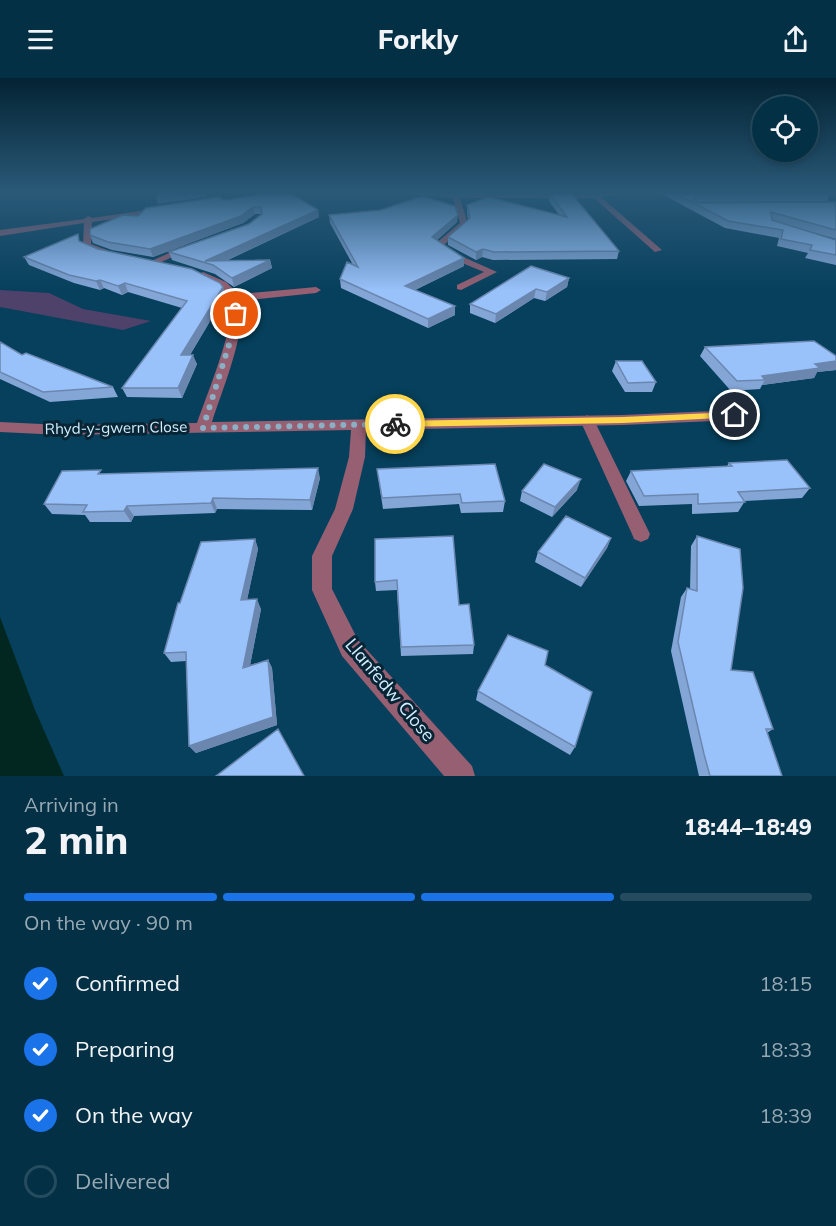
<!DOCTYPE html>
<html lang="en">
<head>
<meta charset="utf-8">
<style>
  :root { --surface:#043045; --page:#0d384c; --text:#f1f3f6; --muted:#97a9b3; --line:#254b5e; --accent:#1a73e8 }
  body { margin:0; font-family:Mulish,sans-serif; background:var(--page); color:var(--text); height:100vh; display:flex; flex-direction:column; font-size:22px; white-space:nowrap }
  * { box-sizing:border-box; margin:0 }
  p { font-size:20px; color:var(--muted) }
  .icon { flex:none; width:33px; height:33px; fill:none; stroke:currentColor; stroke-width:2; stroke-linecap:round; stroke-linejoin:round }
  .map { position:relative; height:698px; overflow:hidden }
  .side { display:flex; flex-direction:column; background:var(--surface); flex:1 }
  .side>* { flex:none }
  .fabs { position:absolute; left:752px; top:18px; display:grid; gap:12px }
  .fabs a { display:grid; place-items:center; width:66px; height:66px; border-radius:50%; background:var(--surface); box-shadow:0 3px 9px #0003,0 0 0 2px var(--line); font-size:30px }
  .pin { position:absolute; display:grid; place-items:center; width:51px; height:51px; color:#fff; margin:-26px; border:3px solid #fff; border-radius:50%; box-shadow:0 2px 6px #0007 }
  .courier { position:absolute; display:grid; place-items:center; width:60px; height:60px; margin:-30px; border:4px solid #ffd54a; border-radius:50%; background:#fff; color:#222; box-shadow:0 2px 8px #0007 }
  .overview em { font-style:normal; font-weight:800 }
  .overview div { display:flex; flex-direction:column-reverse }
  .overview { display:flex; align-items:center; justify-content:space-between; height:102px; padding:0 24px }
  h1 { font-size:39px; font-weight:800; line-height:45px }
  .bar { display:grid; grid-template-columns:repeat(4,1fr); gap:9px 6px; align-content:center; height:72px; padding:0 24px }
  .bar i { height:8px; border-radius:4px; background:var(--line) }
  .bar .on { background:var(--accent) }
  .bar p { grid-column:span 4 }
  ol { padding:0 24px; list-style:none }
  li { display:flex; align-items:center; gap:18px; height:66px }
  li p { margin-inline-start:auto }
  li .icon { padding:6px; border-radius:50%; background:var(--accent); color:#fff; stroke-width:4 }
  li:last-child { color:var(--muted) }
  li i { width:33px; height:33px; border:3px solid var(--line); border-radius:50% }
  header { display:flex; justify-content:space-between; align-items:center; height:78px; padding:0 24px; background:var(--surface); font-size:27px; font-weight:800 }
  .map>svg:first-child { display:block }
</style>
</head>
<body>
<header><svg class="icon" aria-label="menu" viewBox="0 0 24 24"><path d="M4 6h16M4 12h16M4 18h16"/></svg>Forkly<svg class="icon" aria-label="share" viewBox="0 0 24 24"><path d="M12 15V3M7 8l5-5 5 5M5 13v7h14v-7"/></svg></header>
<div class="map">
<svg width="836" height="698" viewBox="0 0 836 698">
  <rect width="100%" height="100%" fill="#06405c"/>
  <!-- green -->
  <path fill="#4e416a" d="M0,212L49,215L83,231L151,243L123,252L0,229Z"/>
  <!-- water -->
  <path fill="#012720" d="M0,539L35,632L64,698H0Z"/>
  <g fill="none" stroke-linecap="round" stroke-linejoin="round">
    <!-- service -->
    <path fill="#965f72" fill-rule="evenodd" d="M587,337L594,342L650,456L648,461L641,464L634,461L632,456L580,342Z"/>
    <!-- minor -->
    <path fill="#965f72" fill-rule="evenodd" d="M389,114L584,117L631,114L601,119L662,172L655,174L594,120H460L468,146L444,167L461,178L497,194L461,212L457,211V207L484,194L455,182L434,167L460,145L453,120Z
      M823,114L836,115V119L824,115Z
      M161,130L164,134L92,144L91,166L107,172L109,174L104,177L83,167L84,145L0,158V152L84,141L88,138L92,140Z
      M185,168L192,170L157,186L149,184Z
      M203,194L226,204L239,216L316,209L321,212L316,215L241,223C245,260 223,309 212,344L623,337L736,332L743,337L736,342L623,347L366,352L365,379L353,431L332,478V511L358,562L472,688L475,698H444L342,578L312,512V478L335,431L349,379L351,352L62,357L0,354V344L62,347L197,345C205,321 239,240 230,220C225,209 209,204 200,199L198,197Z"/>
  </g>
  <!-- wall -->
  <path fill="#84a6d7" d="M658,114H827L830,116L827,123L697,124L700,125L836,124V161L794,149L836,162V187L805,180L808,175L777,168L779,160L725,150Z
    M550,116L619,173L617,181L493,182L482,179L476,182L448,167V159L468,142L467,135V127L559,137L549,123Z
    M225,122L318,132L319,139L226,183L270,182L272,190L234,209L215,196L172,182L169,174L249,146L262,136H255L243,145L153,179L112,172L93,165L90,157Z
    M329,137L457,144L437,162L464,188L415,212L455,228V237L428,250L341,210L340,201L353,187L330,145Z
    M82,164L98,171L223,209L225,218L190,277L197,286L182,320L127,319L122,310L182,230L128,214L122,217L104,210L100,212L74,205L29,187L24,179Z
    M569,200L567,209L545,223L534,220L495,245L470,235V226Z
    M0,264L22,277L113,309L118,319L50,324L0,301Z
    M705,269L836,292L817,294L814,300L762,307L760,311L731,313L700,278Z
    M616,283L656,304L652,314H625L612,293Z
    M729,385L810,410L802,420L745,423L738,434L692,436V426L639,428L626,403L631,393L727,388Z
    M377,391L505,423L503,434L461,435L459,426L383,431Z
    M103,396L320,400L312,432L217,431L215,435L134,438L131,444H90L85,437L52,436L44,426Z
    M577,412L552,439L520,423L522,413Z
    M697,458L731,592L773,651L767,655L782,698H699L671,573L681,519L687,510L690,511L691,468Z
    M611,460L607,470L581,509L535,484L538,474Z
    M255,461L258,471L247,522L261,531L250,587L268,582L272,590L277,647L196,675L189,668L186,583L171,584L164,575L180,525Z
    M375,461L459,527L474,567L473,576L401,578L397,512L376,513L375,504Z
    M478,613L575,669L570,677L476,622Z"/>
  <!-- shaded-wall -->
  <path fill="#6b87af" d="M189,114H206L207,119L158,126L156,119Z
    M253,129L255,136L243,145L153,179L150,171Z
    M318,132L319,139L214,188L205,183Z
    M458,137L457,144L432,167V159Z
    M483,171L482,179L476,182V174Z
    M464,180V188L405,217V208Z
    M270,182L272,190L234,209L232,200Z
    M569,200L567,209L545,223L547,214Z
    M100,202L104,210L100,212L96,203Z
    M125,205L128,214L122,217L118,208Z
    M223,209L225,218L184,287L181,277Z
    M536,211L534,220L495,245L496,236Z
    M455,228V237L428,250V241Z
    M193,277L197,286L182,320L178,310Z
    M836,283V292L817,294L814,300L762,307L765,302L762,298L815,286Z
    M318,390L320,400L312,432L310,422Z
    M581,401L577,412L552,439L555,429Z
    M213,420L217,431L215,435L211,425Z
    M127,428L134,438L131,444L124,433Z
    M611,460L607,470L581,509L585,500Z
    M255,461L258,471L245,531L241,522Z
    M257,521L261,531L248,598L243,590Z
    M268,582L272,590L277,647L196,675L189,668Z"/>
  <!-- building -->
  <path fill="#99c1fa" stroke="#6b87af" stroke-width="1.5" d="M160,114H189L156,119Z
    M274,114H289L318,132L205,183L270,182L232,200L213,187L169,174L249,146L262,136L261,129H253L241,138L150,171L108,164L90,157V151L123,137L138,138L146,130L218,119L225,122Z
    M673,114H827L830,116L699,117L693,122L700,125L836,124V152L771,134L772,142L836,162V177L810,172L812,167L781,161L783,152L728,143Z
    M571,115L619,173L494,174L483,171L476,174L448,159L470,140L467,127L488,119L567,139L550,116Z
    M422,118L455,128L458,137L432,159L464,180L405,208L455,228L428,241L340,201L347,184L358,189L329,137L381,132Z
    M78,156L79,163L98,171L192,191L220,205L223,209L181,277H193L178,310H122L187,223L125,205L118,208L100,202L96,203L69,197L24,179Z
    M531,188L569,200L547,214L536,211L496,236L470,226Z
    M814,263L836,278V283L815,286L820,290L762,298L765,302L737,303L705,269Z
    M0,264L22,277L26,275L113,309L43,314L0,294Z
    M616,283H642L656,304L628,305Z
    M787,382L810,410L738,414L745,424L698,426V416L644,418L631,393L732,388L729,385Z
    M495,386L505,423L462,425L460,416L382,420L377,391Z
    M544,386L581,401L555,429L522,413Z
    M318,390L310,422L213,420L211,425L127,428L124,433L83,434L87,427L44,426L62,393L101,392L98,396Z
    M566,438L611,460L585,500L538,474Z
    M453,458L459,527L469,526L474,567L401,569L397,502L375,504V461Z
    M697,458L740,471L743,510L731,592L753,594L773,651H766L782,698H710L704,676L678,564L687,510L697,513Z
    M255,461L241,522L257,521L243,590L268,582L273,639L189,668L186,574L164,575L178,525H180L201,464Z
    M508,557L548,573L545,587L592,614L575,669L478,613Z
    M278,651L304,698H216Z"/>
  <!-- sky -->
  <linearGradient id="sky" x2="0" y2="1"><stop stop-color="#032333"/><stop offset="0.54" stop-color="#2a5978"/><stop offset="1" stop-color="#2a5978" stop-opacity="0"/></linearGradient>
  <rect width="836" height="212" fill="url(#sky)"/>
  <!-- route -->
  <path fill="#ffd54a" d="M735,334L740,337L739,339L623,345L395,349L390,346L395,343L623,339Z"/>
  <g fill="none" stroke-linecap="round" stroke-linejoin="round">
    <!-- done -->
    <path stroke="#8bb0c6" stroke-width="6" stroke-dasharray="0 10.8" d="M236,236L234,251L203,350L395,346"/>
  </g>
  <g text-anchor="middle" stroke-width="6" stroke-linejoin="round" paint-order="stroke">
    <!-- street labels -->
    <g font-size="15" fill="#d3edff" stroke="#082535">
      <text transform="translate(116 350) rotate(-1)" y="5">Rhyd-y-gwern Close</text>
    </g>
    <!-- near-street labels -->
    <g font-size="18" fill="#d3edff" stroke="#082535">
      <text transform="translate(390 612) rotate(50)" y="6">Llanfedw Close</text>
    </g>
  </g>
</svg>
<div class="fabs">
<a><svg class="icon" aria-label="locate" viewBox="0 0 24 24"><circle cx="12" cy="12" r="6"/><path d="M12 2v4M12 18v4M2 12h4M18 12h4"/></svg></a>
</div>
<div class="pin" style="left:236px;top:236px;background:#ea580c"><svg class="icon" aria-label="bag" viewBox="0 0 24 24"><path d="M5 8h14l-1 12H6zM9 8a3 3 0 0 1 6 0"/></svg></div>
<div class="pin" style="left:735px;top:337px;background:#1f2937"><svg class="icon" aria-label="home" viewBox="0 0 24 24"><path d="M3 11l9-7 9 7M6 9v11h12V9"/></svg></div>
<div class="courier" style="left:395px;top:346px"><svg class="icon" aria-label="bike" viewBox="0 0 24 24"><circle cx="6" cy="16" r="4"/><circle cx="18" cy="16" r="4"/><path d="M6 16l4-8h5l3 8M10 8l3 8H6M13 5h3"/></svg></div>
</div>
<section class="side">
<div class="overview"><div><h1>2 min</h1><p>Arriving in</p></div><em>18:44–18:49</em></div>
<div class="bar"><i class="on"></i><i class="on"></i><i class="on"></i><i></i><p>On the way · 90 m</p></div>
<ol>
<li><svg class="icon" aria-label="check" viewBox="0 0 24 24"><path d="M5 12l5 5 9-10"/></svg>Confirmed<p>18:15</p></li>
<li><svg class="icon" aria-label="check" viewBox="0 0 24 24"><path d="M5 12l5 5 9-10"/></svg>Preparing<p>18:33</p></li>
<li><svg class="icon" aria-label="check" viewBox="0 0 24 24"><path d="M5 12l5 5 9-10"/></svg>On the way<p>18:39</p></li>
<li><i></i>Delivered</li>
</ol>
</section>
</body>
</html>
